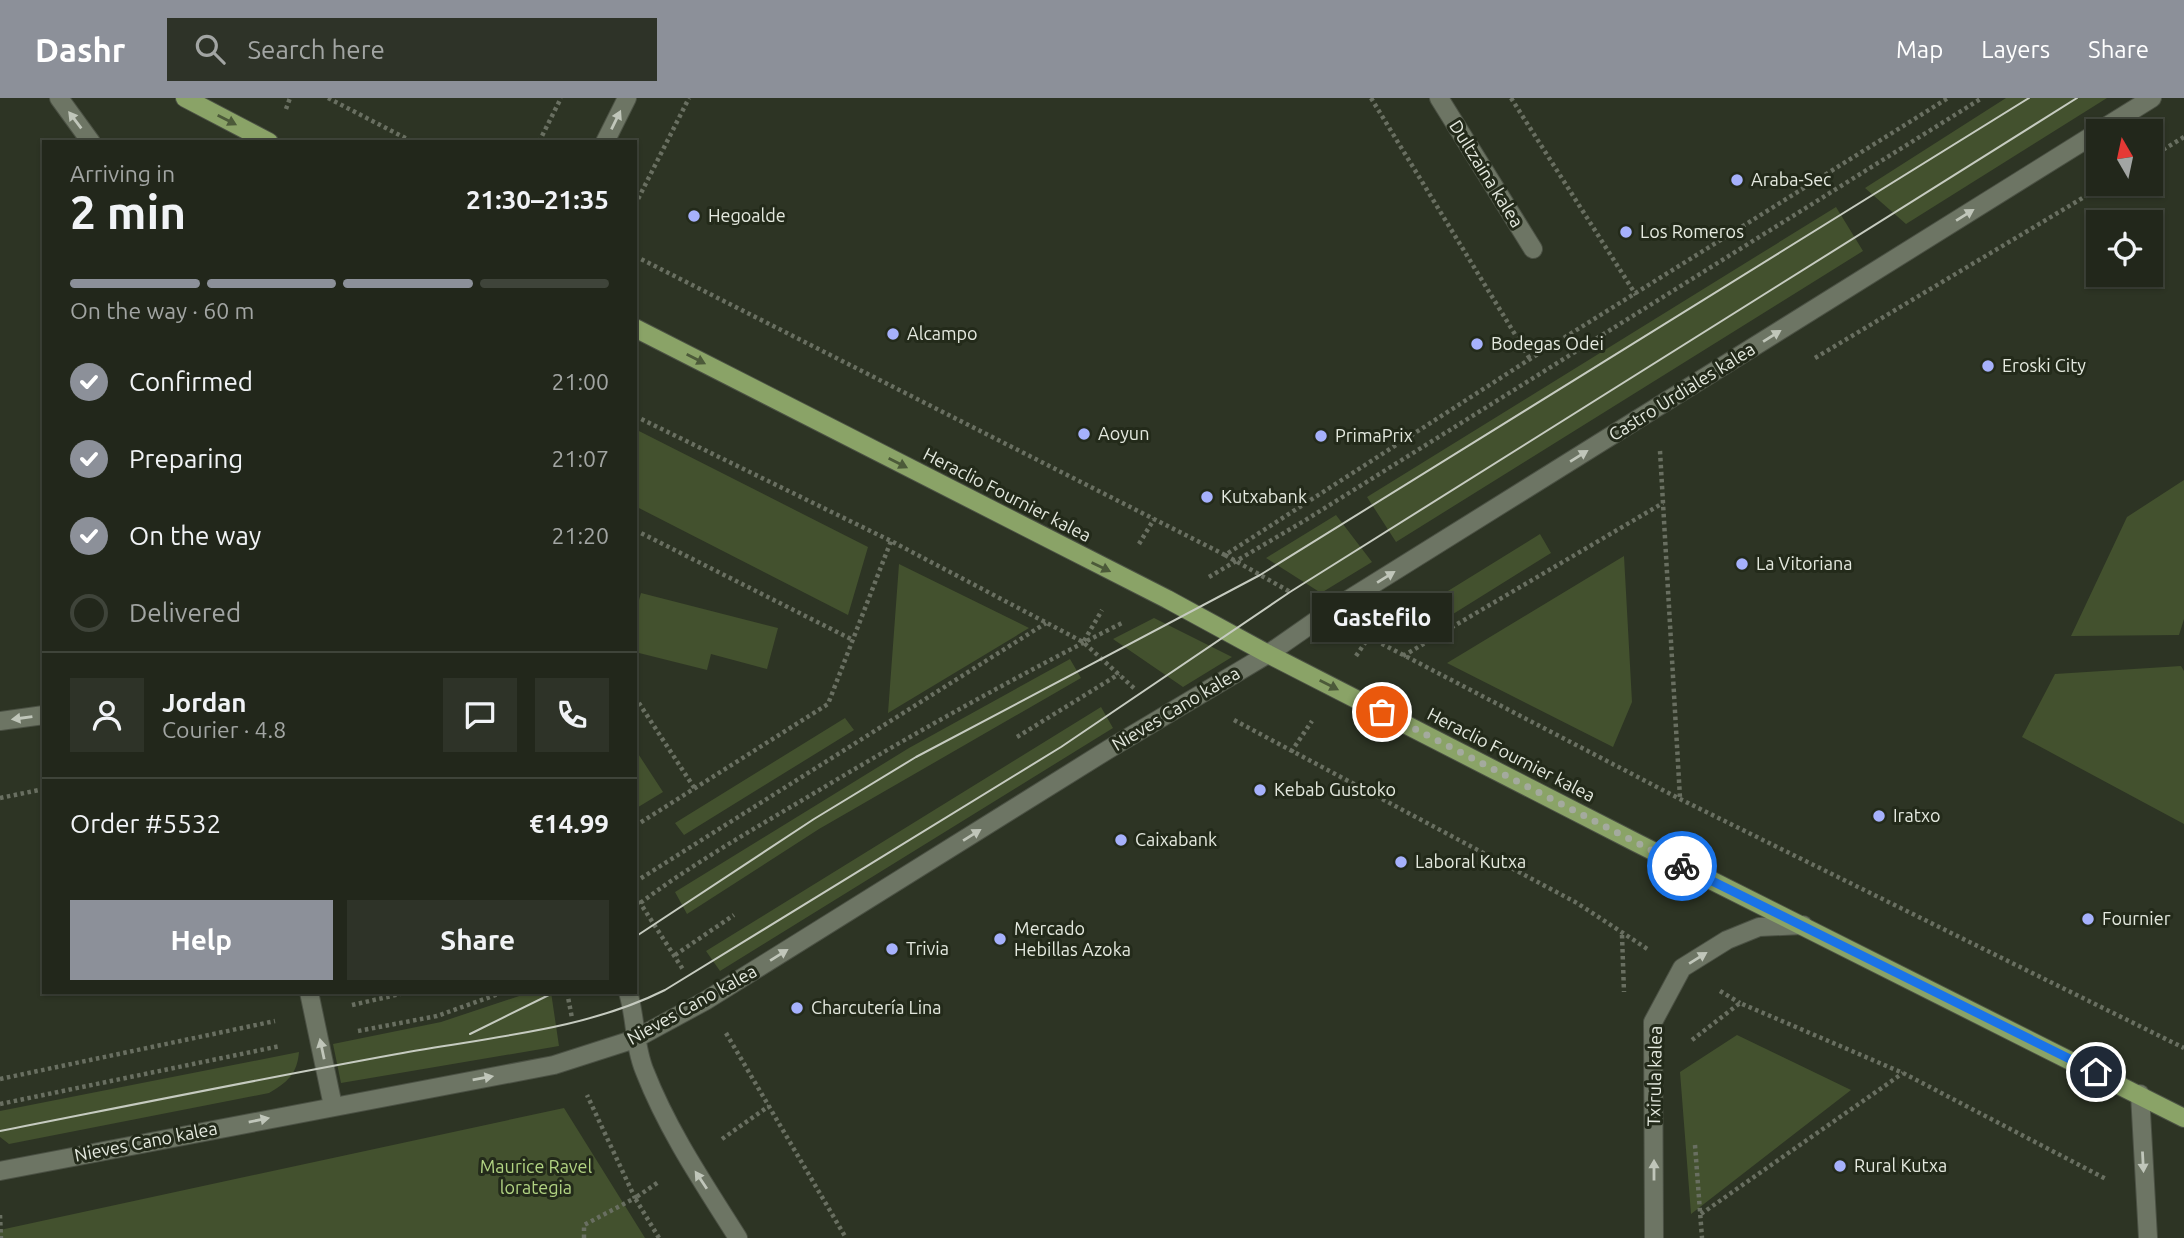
<!DOCTYPE html>
<html lang="en">
<head>
<meta charset="utf-8">
<style>
  :root { --surface:#22271b; --page:#2e3328; --text:#f1f3f6; --muted:#a2a5a3; --line:#3f443a; --accent:#8c9099 }
  body { margin:0; font-family:Ubuntu,sans-serif; background:var(--page); color:var(--text); height:100vh; display:flex; flex-direction:column; font-size:26px; white-space:nowrap }
  * { box-sizing:border-box; margin:0 }
  p { font-size:23px; color:var(--muted) }
  .icon { flex:none; width:38px; height:38px; fill:none; stroke:currentColor; stroke-width:2; stroke-linecap:round; stroke-linejoin:round }
  .map { position:relative; flex:1; overflow:hidden }
  .panel { position:absolute; left:42px; top:42px; width:595px; height:854px; display:flex; flex-direction:column; background:var(--surface); border-radius:0px; box-shadow:0 2px 5px #0004,0 0 0 2px var(--line) }
  .panel>* { flex:none }
  .needle { width:46px; rotate:351deg }
  .fabs { position:absolute; left:2086px; top:21px; display:grid; gap:14px }
  .fabs a { display:grid; place-items:center; width:77px; height:77px; border-radius:0px; background:var(--surface); box-shadow:0 2px 5px #0004,0 0 0 2px var(--line); font-size:35px }
  .pin { position:absolute; display:grid; place-items:center; width:60px; height:60px; color:#fff; margin:-30px; border:4px solid #fff; border-radius:50%; box-shadow:0 2px 7px #0007 }
  .courier { position:absolute; display:grid; place-items:center; width:70px; height:70px; margin:-35px; border:5px solid #1a73e8; border-radius:50%; background:#fff; color:#222; box-shadow:0 2px 9px #0007 }
  .bubble { position:absolute; height:49px; border-radius:0px; background:var(--surface); box-shadow:0 2px 5px #0004,0 0 0 2px var(--line); font-size:23px; font-weight:700; line-height:49px; text-align:center }
  .summary em { font-style:normal; font-weight:700 }
  .summary div { display:flex; flex-direction:column-reverse }
  .summary { display:flex; align-items:center; justify-content:space-between; height:119px; padding:0 28px }
  h1 { font-size:46px; font-weight:700; line-height:52px }
  .bar { display:grid; grid-template-columns:repeat(4,1fr); gap:10px 7px; align-content:center; height:84px; padding:0 28px }
  .bar i { height:9px; border-radius:5px; background:var(--line) }
  .bar .selected { background:var(--accent) }
  .bar p { grid-column:span 4 }
  .line { display:flex; align-items:center; gap:18px; padding:0 28px; border-top:2px solid var(--line) }
  .line div { flex:1 }
  .round { display:grid; place-items:center; flex:none; width:74px; height:74px; border-radius:0px; background:var(--page) }
  ol { padding:0 28px; list-style:none }
  li { display:flex; align-items:center; gap:21px; height:77px }
  li p { margin-inline-start:auto }
  li .icon { padding:7px; border-radius:50%; background:var(--accent); color:#fff; stroke-width:4 }
  li:last-child { color:var(--muted) }
  li i { width:38px; height:38px; border:4px solid var(--line); border-radius:50% }
  .button { display:flex; gap:14px; margin-top:auto; padding:14px 28px }
  .button a { flex:1; height:80px; border-radius:0px; background:var(--accent); color:#fff; font-size:28px; font-weight:700; line-height:80px; text-align:center }
  .button a+a { background:var(--page); color:var(--text) }
  header { display:flex; align-items:center; gap:42px; box-sizing:border-box; height:98px; padding:0 35px; background:var(--accent); color:#fff }
  header strong { font-size:33px }
  nav { display:flex; gap:38px; margin-inline-start:auto; font-size:24px }
  .search { width:490px; height:63px; background:var(--page); display:flex; align-items:center; gap:18px; box-sizing:border-box; padding:0 24px; border-radius:0px; color:var(--muted); font-size:26px }
  .map>svg:first-child { display:block }
</style>
</head>
<body>
<header>
<strong>Dashr</strong>
<div class="search"><svg class="icon" aria-label="search" viewBox="0 0 24 24"><circle cx="10" cy="10" r="6"/><path d="M15 15l6 6"/></svg>Search here</div>
<nav><a>Map</a><a>Layers</a><a>Share</a></nav>
</header>
<div class="map">
<svg width="2184" height="1140" viewBox="0 0 2184 1140">
  <rect width="100%" height="100%" fill="#2d3424"/>
  <!-- green -->
  <path fill="#43512e" d="M2006,0H2107L1906,126L1865,90Z
    M1836,109L1863,153L1396,444L1367,399Z
    M635,331L868,449L848,517L635,408Z
    M2184,382V521L2179,537L2071,538L2127,419Z
    M1336,417L1372,464L1321,495L1266,460Z
    M1540,436L1551,455L1413,541L1401,522Z
    M1624,458L1632,604L1613,649L1447,565Z
    M899,466L1029,530L888,615Z
    M641,495L778,530L767,571L711,556L707,572L635,554V516Z
    M1154,520L1232,559L1183,589L1113,541Z
    M1070,561L1081,580L819,731L687,816L675,794L909,650Z
    M2181,568L2184,573V726L2022,639L2055,576Z
    M1101,609L1113,630L720,873L706,853Z
    M845,620L854,632L684,737L675,725Z
    M635,651L663,694L635,711Z
    M531,894H551L559,948L341,985L333,946L441,924Z
    M1737,937L1851,992L1691,1116L1680,974Z
    M299,954C297,976 288,984 269,995L9,1046L0,1039V1013Z
    M564,1010L645,1140H0V1132Z"/>
  <g fill="none" stroke-linecap="round" stroke-linejoin="round">
    <!-- minor casing -->
    <g stroke="#4b5144" stroke-width="20">
      <path id="minor" d="M59,0L91,44
        M1439,0L1533,151
        M2099,33L2152,0
        M605,44L627,0
        M0,623L44,617
        M309,894L333,1008
        M628,894C636,920 634,948 645,974C668,1033 704,1086 738,1140
        M2140,996L2148,1140
        M0,1073L554,967L635,941L705,903L1109,651L1268,556L1327,515L2098,34
        M1654,1140L1653,924L1682,870L1727,842L1759,829L1803,827"/>
    </g>
    <!-- major casing -->
    <g stroke="#4b5144" stroke-width="20">
      <path id="major" d="M185,0L269,44
        M635,230L1167,501L1268,556L1637,745L2184,1020"/>
    </g>
    <!-- path -->
    <path stroke="#696f61" stroke-width="4.5" stroke-dasharray="3.5 3.5" stroke-linecap="butt" d="M328,0L413,44
      M1371,0L1530,261
      M1511,0L1636,197
      M286,11L290,0
      M539,44L561,0
      M2151,59L2184,39
      M635,107L689,0
      M635,158L1225,457L1530,261L1948,0
      M1815,260L2106,86
      M635,318L891,443L1083,544L1136,592
      M1660,353L1680,700
      M635,432L853,542
      M1139,446L1154,421
      M1225,457L1292,495
      M1209,479L1304,423L1982,0
      M1363,536L1680,701L2184,950
      M1084,543L1102,512
      M1356,558L1369,539
      M1403,558L1663,405
      M635,599L695,691
      M1234,622L1577,805L1649,852
      M1017,639L1119,576
      M1291,654L1312,623
      M0,700L44,691
      M635,728L828,606L891,443
      M635,784L1046,525
      M635,797L684,873
      M635,809C690,767 752,732 811,697C914,635 1017,578 1124,524
      M1622,837L1624,894
      M675,857L734,817
      M1720,893L1740,905
      M567,894L572,920
      M352,907L409,894
      M358,933L437,918L504,894
      M726,935L846,1140
      M1692,942L1740,905L1903,975L2106,1081
      M0,981L275,923
      M0,1006L280,948
      M722,1041L769,1008
      M1695,1047L1702,1140
      M1701,1116L1903,975
      M0,1117L1,1140
      M584,1140V1127L635,1100L587,997
      M659,1140L635,1100L660,1083"/>
    <!-- minor -->
    <use href="#minor" stroke="#6d7564" stroke-width="18"/>
    <!-- major -->
    <use href="#major" stroke="#8aa367" stroke-width="18"/>
    <!-- tram -->
    <path stroke="#c6cbc0" stroke-width="2" d="M635,839L814,721L916,659L1260,477L2029,0
      M470,936L555,894
      M0,1033C132,1007 265,980 397,956C487,939 583,933 665,892L1061,649L1290,494L2077,0"/>
  </g>
  <!-- one-way arrows -->
  <defs><path id="oneway-solid" d="M-6-.8H1V-3.2L6.5 0L1 3.2V.8H-6Z" transform="scale(1.75)"/></defs>
  <g fill="#c0c6ba">
    <use href="#oneway-solid" transform="translate(75 22) rotate(-127)"/>
    <use href="#oneway-solid" transform="translate(616 22) rotate(-64)"/>
    <use href="#oneway-solid" transform="translate(1965 117) rotate(-32)"/>
    <use href="#oneway-solid" transform="translate(1772 238) rotate(-32)"/>
    <use href="#oneway-solid" transform="translate(1579 358) rotate(-32)"/>
    <use href="#oneway-solid" transform="translate(1386 479) rotate(-32)"/>
    <use href="#oneway-solid" transform="translate(22 620) rotate(172)"/>
    <use href="#oneway-solid" transform="translate(972 737) rotate(-32)"/>
    <use href="#oneway-solid" transform="translate(779 857) rotate(-32)"/>
    <use href="#oneway-solid" transform="translate(1698 860) rotate(-32)"/>
    <use href="#oneway-solid" transform="translate(322 951) rotate(-102)"/>
    <use href="#oneway-solid" transform="translate(483 980) rotate(-10)"/>
    <use href="#oneway-solid" transform="translate(259 1022) rotate(-11)"/>
    <use href="#oneway-solid" transform="translate(2143 1064) rotate(87)"/>
    <use href="#oneway-solid" transform="translate(1654 1072) rotate(-90)"/>
    <use href="#oneway-solid" transform="translate(701 1082) rotate(-124)"/>
  </g>
  <g fill="#4c5a39">
    <use href="#oneway-solid" transform="translate(227 22) rotate(27)"/>
    <use href="#oneway-solid" transform="translate(696 261) rotate(27)"/>
    <use href="#oneway-solid" transform="translate(898 365) rotate(27)"/>
    <use href="#oneway-solid" transform="translate(1101 469) rotate(26)"/>
    <use href="#oneway-solid" transform="translate(1329 587) rotate(27)"/>
  </g>
  <g fill="none" stroke-linecap="round" stroke-linejoin="round">
    <!-- done -->
    <path stroke="#a4aa9e" stroke-width="7" stroke-dasharray="0 12.6" d="M1382,614L1682,768"/>
    <!-- route -->
    <path stroke="#1a73e8" stroke-width="9" d="M1682,768L2096,974"/>
  </g>
  <!-- markers -->
  <g fill="#a6b1fc" stroke="#232a1a" stroke-width="2.5">
    <circle cx="1737" cy="82" r="7"/>
    <circle cx="694" cy="118" r="7"/>
    <circle cx="1626" cy="134" r="7"/>
    <circle cx="893" cy="236" r="7"/>
    <circle cx="1477" cy="246" r="7"/>
    <circle cx="1988" cy="268" r="7"/>
    <circle cx="1084" cy="336" r="7"/>
    <circle cx="1321" cy="338" r="7"/>
    <circle cx="1207" cy="399" r="7"/>
    <circle cx="1742" cy="466" r="7"/>
    <circle cx="1260" cy="692" r="7"/>
    <circle cx="1879" cy="718" r="7"/>
    <circle cx="1121" cy="742" r="7"/>
    <circle cx="1401" cy="764" r="7"/>
    <circle cx="2088" cy="821" r="7"/>
    <circle cx="1000" cy="841" r="7"/>
    <circle cx="892" cy="851" r="7"/>
    <circle cx="797" cy="910" r="7"/>
    <circle cx="1840" cy="1068" r="7"/>
  </g>
  <g text-anchor="middle" stroke-width="6" stroke-linejoin="round" paint-order="stroke">
    <!-- street labels -->
    <g font-size="18" fill="#e4e9df" stroke="#232a1a">
      <text transform="translate(1486 76) rotate(58)" y="6">Dultzaina kalea</text>
      <text transform="translate(1682 294) rotate(-32)" y="6">Castro Urdiales kalea</text>
      <text transform="translate(1007 397) rotate(27)" y="6">Heraclio Fournier kalea</text>
      <text transform="translate(1176 611) rotate(-31)" y="6">Nieves Cano kalea</text>
      <text transform="translate(1511 657) rotate(27)" y="6">Heraclio Fournier kalea</text>
      <text transform="translate(692 907) rotate(-29)" y="6">Nieves Cano kalea</text>
      <text transform="translate(1655 978) rotate(-89)" y="6">Txirula kalea</text>
      <text transform="translate(146 1044) rotate(-11)" y="6">Nieves Cano kalea</text>
    </g>
    <!-- poi labels -->
    <g font-size="18" fill="#e4e9df" stroke="#232a1a" text-anchor="start">
      <text x="1751" y="88">Araba-Sec</text>
      <text x="708" y="124">Hegoalde</text>
      <text x="1640" y="140">Los Romeros</text>
      <text x="907" y="242">Alcampo</text>
      <text x="1491" y="252">Bodegas Odei</text>
      <text x="2002" y="274">Eroski City</text>
      <text x="1098" y="342">Aoyun</text>
      <text x="1335" y="344">PrimaPrix</text>
      <text x="1221" y="405">Kutxabank</text>
      <text x="1756" y="472">La Vitoriana</text>
      <text x="1274" y="698">Kebab Gustoko</text>
      <text x="1893" y="724">Iratxo</text>
      <text x="1135" y="748">Caixabank</text>
      <text x="1415" y="770">Laboral Kutxa</text>
      <text x="2102" y="827">Fournier</text>
      <text x="1014" y="837">Mercado<tspan x="1014" dy="21">Hebillas Azoka</tspan></text>
      <text x="906" y="857">Trivia</text>
      <text x="811" y="916">Charcutería Lina</text>
      <text x="1854" y="1074">Rural Kutxa</text>
    </g>
    <!-- park labels -->
    <g font-size="18" fill="#b1d382" stroke="#232a1a">
      <text x="536" y="1075">Maurice Ravel<tspan x="536" dy="21">lorategia</tspan></text>
    </g>
  </g>
</svg>
<div class="fabs">
<a><svg class="needle" viewBox="-14 -14 28 28"><path d="M0-13l5 13h-10z" fill="#e53935"/><path d="M0 13l5-13h-10z" fill="#a2a5a3"/></svg></a>
<a><svg class="icon" aria-label="locate" viewBox="0 0 24 24"><circle cx="12" cy="12" r="6"/><path d="M12 2v4M12 18v4M2 12h4M18 12h4"/></svg></a>
</div>
<div class="pin" style="left:1382px;top:614px;background:#ea580c"><svg class="icon" aria-label="bag" viewBox="0 0 24 24"><path d="M5 8h14l-1 12H6zM9 8a3 3 0 0 1 6 0"/></svg></div>
<div class="pin" style="left:2096px;top:974px;background:#1f2937"><svg class="icon" aria-label="home" viewBox="0 0 24 24"><path d="M3 11l9-7 9 7M6 9v11h12V9"/></svg></div>
<div class="courier" style="left:1682px;top:768px"><svg class="icon" aria-label="bike" viewBox="0 0 24 24"><circle cx="6" cy="16" r="4"/><circle cx="18" cy="16" r="4"/><path d="M6 16l4-8h5l3 8M10 8l3 8H6M13 5h3"/></svg></div>
<div class="bubble" style="left:1312px;top:495px;width:140px">Gastefilo</div>
<section class="panel">
<div class="summary"><div><h1>2 min</h1><p>Arriving in</p></div><em>21:30–21:35</em></div>
<div class="bar"><i class="selected"></i><i class="selected"></i><i class="selected"></i><i></i><p>On the way · 60 m</p></div>
<ol>
<li><svg class="icon" aria-label="check" viewBox="0 0 24 24"><path d="M5 12l5 5 9-10"/></svg>Confirmed<p>21:00</p></li>
<li><svg class="icon" aria-label="check" viewBox="0 0 24 24"><path d="M5 12l5 5 9-10"/></svg>Preparing<p>21:07</p></li>
<li><svg class="icon" aria-label="check" viewBox="0 0 24 24"><path d="M5 12l5 5 9-10"/></svg>On the way<p>21:20</p></li>
<li><i></i>Delivered</li>
</ol>
<div class="line" style="height:126px"><a class="round"><svg class="icon" aria-label="person" viewBox="0 0 24 24"><circle cx="12" cy="8" r="4"/><path d="M4 21q1-7 8-7t8 7"/></svg></a><div><b>Jordan</b><p>Courier · 4.8</p></div><a class="round"><svg class="icon" aria-label="chat" viewBox="0 0 24 24"><path d="M4 5h16v11H9l-5 4z"/></svg></a><a class="round"><svg class="icon" aria-label="phone" viewBox="0 0 24 24"><path d="M5 4h4l2 5-3 2q2 4 5 5l2-3 5 2v4C11 20 4 13 5 4z"/></svg></a></div>
<div class="line" style="height:91px"><div>Order #5532</div><b>€14.99</b></div>
<div class="button"><a>Help</a><a>Share</a></div>
</section>
</div>
</body>
</html>
